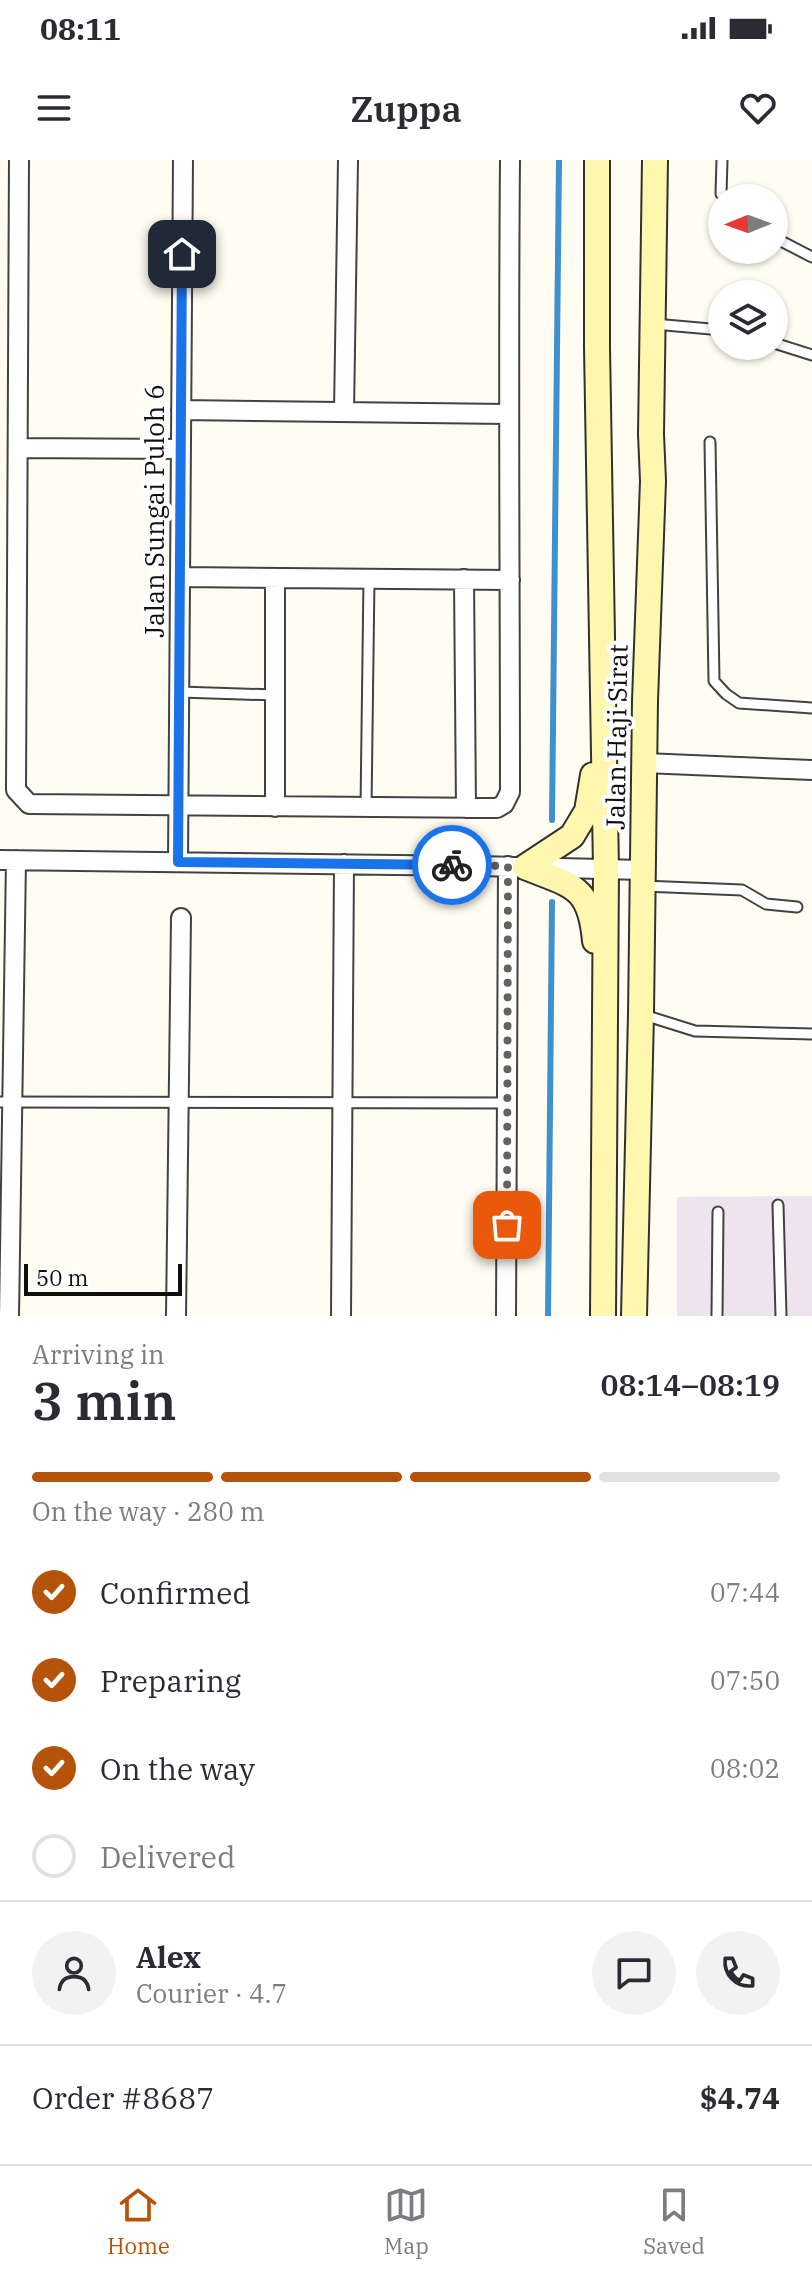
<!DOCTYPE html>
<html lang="en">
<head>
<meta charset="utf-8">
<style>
  :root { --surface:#fff; --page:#f2f2f3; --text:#2b2b33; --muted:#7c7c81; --line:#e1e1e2; --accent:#b45309 }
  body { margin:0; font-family:"IBM Plex Serif",serif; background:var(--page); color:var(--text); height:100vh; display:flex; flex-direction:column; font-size:30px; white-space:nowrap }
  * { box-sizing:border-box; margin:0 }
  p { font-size:26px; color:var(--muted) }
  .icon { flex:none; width:44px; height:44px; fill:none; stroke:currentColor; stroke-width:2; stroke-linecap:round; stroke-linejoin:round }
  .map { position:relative; height:1156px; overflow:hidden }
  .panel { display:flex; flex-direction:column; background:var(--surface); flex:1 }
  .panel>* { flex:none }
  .needle { width:52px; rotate:269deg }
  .controls { position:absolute; left:708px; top:24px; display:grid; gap:16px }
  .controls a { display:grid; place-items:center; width:80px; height:80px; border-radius:50%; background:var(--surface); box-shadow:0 2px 6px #0004; font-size:40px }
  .scale { position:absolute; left:24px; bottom:20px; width:158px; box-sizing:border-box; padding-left:8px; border:4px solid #0f0f0f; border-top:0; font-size:22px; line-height:28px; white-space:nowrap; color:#0f0f0f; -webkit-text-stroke:6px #fff; paint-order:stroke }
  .pin { position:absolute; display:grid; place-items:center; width:68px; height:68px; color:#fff; margin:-34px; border-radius:16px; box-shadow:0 4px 12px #0006 }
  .courier { position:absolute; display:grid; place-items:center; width:80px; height:80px; margin:-40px; border:6px solid #1a73e8; border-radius:50%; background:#fff; color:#222; box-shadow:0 2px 10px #0007 }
  .headline em { font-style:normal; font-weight:600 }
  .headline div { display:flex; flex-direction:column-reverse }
  .headline { display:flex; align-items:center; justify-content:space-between; height:136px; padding:0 32px }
  h1 { font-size:52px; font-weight:600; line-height:60px }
  .bar { display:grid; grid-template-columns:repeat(4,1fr); gap:12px 8px; align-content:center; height:96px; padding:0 32px }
  .bar i { height:10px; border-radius:6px; background:var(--line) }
  .bar .current { background:var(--accent) }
  .bar p { grid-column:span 4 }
  .line { display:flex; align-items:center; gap:20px; padding:0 32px; border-top:2px solid var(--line) }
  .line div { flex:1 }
  .round { display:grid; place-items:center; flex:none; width:84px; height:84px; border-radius:42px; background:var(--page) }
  ol { padding:0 32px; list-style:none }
  li { display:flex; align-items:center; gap:24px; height:88px }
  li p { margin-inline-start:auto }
  li .icon { padding:8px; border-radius:50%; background:var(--accent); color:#fff; stroke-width:4 }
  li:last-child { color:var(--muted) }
  li i { width:44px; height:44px; border:4px solid var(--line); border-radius:50% }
  .status { display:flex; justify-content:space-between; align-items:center; height:56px; padding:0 40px; background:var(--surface); direction:ltr }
  .status svg { height:22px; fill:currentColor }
  header { display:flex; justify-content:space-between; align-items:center; height:104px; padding:0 32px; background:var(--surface); font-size:36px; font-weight:600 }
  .dock { display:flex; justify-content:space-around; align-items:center; height:112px; border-top:2px solid var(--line); background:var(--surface); font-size:22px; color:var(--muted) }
  .dock a { display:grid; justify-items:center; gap:4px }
  .dock .current { color:var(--accent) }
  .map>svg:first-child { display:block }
</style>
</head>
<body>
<div class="status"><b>08:11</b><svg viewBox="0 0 49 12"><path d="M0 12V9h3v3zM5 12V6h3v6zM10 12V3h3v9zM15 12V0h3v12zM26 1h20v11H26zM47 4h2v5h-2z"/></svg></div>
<header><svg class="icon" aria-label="menu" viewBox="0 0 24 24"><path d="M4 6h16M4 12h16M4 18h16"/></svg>Zuppa<svg class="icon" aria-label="heart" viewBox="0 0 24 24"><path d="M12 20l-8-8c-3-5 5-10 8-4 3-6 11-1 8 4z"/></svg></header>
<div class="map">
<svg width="812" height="1156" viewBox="0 0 812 1156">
  <rect width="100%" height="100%" fill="#fffdf1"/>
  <!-- industrial -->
  <path fill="#ede4ee" d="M812,1036V1156H677V1037Z"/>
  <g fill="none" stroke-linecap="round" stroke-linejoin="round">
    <!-- stream -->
    <path stroke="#3d91ce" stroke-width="6" d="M552,660L559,0
      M548,1156L552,742"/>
    <!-- lane casing -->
    <g stroke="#424242" stroke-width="13">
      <path id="lane" d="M721,34L722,0
        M779,80L812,97
        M654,164L722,170
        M774,183L812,195
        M710,282L714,521L726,534L739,543L812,548
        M180,532L275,535
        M366,648L369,419
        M643,726L742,730L766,744L797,747
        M644,855L695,871L812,874
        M0,942L507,943
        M778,1045L781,1156
        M717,1156L718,1052"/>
    </g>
    <!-- street casing -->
    <g stroke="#424242" stroke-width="22">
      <path id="street" d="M19,0L16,630L29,644L497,648L504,644L510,632C510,421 508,211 510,0
        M181,250L508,254
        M344,252L348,0
        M18,288L181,289
        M180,417L510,420
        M464,419L466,648
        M644,603L812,610
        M275,647V418
        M0,700L476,706L643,710
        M178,702L183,0
        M9,1156L16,700
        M176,1156L181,758
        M341,1156L344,704
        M506,1156L508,706"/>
    </g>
    <!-- secondary casing -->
    <g stroke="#313131" stroke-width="28">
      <path id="secondary" d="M597,0V187L606,709L603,1156
        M525,707C572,726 590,725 595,781
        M525,707L572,676L587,651L593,615
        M634,1156L641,854L645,541L653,321L651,274L655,0"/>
    </g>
    <!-- lane -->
    <use href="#lane" stroke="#fff" stroke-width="9"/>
    <!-- street -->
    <use href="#street" stroke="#fff" stroke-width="18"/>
    <!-- secondary -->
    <use href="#secondary" stroke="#fff7ad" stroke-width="24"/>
  </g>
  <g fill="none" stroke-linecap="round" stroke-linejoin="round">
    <!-- done -->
    <path stroke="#63625e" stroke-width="8" stroke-dasharray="0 14.4" d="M452,705L508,706L507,1065"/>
    <!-- route -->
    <path stroke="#1a73e8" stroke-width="10" d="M182,94L178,702L452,705"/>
  </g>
  <g text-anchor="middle" stroke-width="8" stroke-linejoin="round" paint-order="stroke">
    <!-- street labels -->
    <g font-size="26" fill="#0f0f0f" stroke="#fff">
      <text transform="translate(155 351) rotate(-90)" y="9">Jalan Sungai Puloh 6</text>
      <text transform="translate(617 577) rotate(-89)" y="9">Jalan Haji Sirat</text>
    </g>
  </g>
</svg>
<div class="controls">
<a><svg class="needle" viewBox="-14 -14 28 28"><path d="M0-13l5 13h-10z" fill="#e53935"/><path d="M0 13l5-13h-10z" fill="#7c7c81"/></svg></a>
<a><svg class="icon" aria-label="layers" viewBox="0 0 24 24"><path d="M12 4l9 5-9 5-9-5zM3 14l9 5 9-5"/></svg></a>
</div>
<div class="scale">50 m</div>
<div class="pin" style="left:507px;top:1065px;background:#ea580c"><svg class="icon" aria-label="bag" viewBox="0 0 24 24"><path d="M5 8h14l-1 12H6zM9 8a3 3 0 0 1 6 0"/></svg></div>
<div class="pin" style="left:182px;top:94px;background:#1f2937"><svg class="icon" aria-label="home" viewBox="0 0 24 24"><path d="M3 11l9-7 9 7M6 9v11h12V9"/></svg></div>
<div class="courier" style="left:452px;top:705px"><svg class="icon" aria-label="bike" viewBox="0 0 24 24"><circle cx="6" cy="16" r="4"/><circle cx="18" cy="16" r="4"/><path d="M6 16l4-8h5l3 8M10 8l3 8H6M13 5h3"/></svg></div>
</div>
<section class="panel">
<div class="headline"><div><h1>3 min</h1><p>Arriving in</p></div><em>08:14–08:19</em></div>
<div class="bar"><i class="current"></i><i class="current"></i><i class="current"></i><i></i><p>On the way · 280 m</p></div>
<ol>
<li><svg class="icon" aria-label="check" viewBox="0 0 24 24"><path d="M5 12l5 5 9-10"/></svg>Confirmed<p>07:44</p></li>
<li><svg class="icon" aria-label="check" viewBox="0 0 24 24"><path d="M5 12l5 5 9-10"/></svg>Preparing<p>07:50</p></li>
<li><svg class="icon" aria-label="check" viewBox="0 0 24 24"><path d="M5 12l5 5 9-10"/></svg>On the way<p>08:02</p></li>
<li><i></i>Delivered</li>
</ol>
<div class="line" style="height:144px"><a class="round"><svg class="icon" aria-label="person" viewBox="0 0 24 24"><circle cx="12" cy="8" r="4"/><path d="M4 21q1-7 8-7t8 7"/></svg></a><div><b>Alex</b><p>Courier · 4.7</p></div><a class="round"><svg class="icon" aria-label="chat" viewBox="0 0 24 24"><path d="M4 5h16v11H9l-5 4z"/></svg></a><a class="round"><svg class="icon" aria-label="phone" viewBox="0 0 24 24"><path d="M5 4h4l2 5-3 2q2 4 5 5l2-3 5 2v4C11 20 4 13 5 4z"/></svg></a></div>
<div class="line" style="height:104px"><div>Order #8687</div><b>$4.74</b></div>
</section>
<nav class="dock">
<a class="current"><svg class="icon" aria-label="home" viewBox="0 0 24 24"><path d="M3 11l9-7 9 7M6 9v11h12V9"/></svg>Home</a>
<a><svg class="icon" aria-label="map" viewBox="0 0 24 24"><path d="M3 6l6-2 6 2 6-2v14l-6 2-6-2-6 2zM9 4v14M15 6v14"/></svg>Map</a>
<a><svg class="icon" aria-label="saved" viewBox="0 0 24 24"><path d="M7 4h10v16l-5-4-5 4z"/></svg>Saved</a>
</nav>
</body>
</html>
